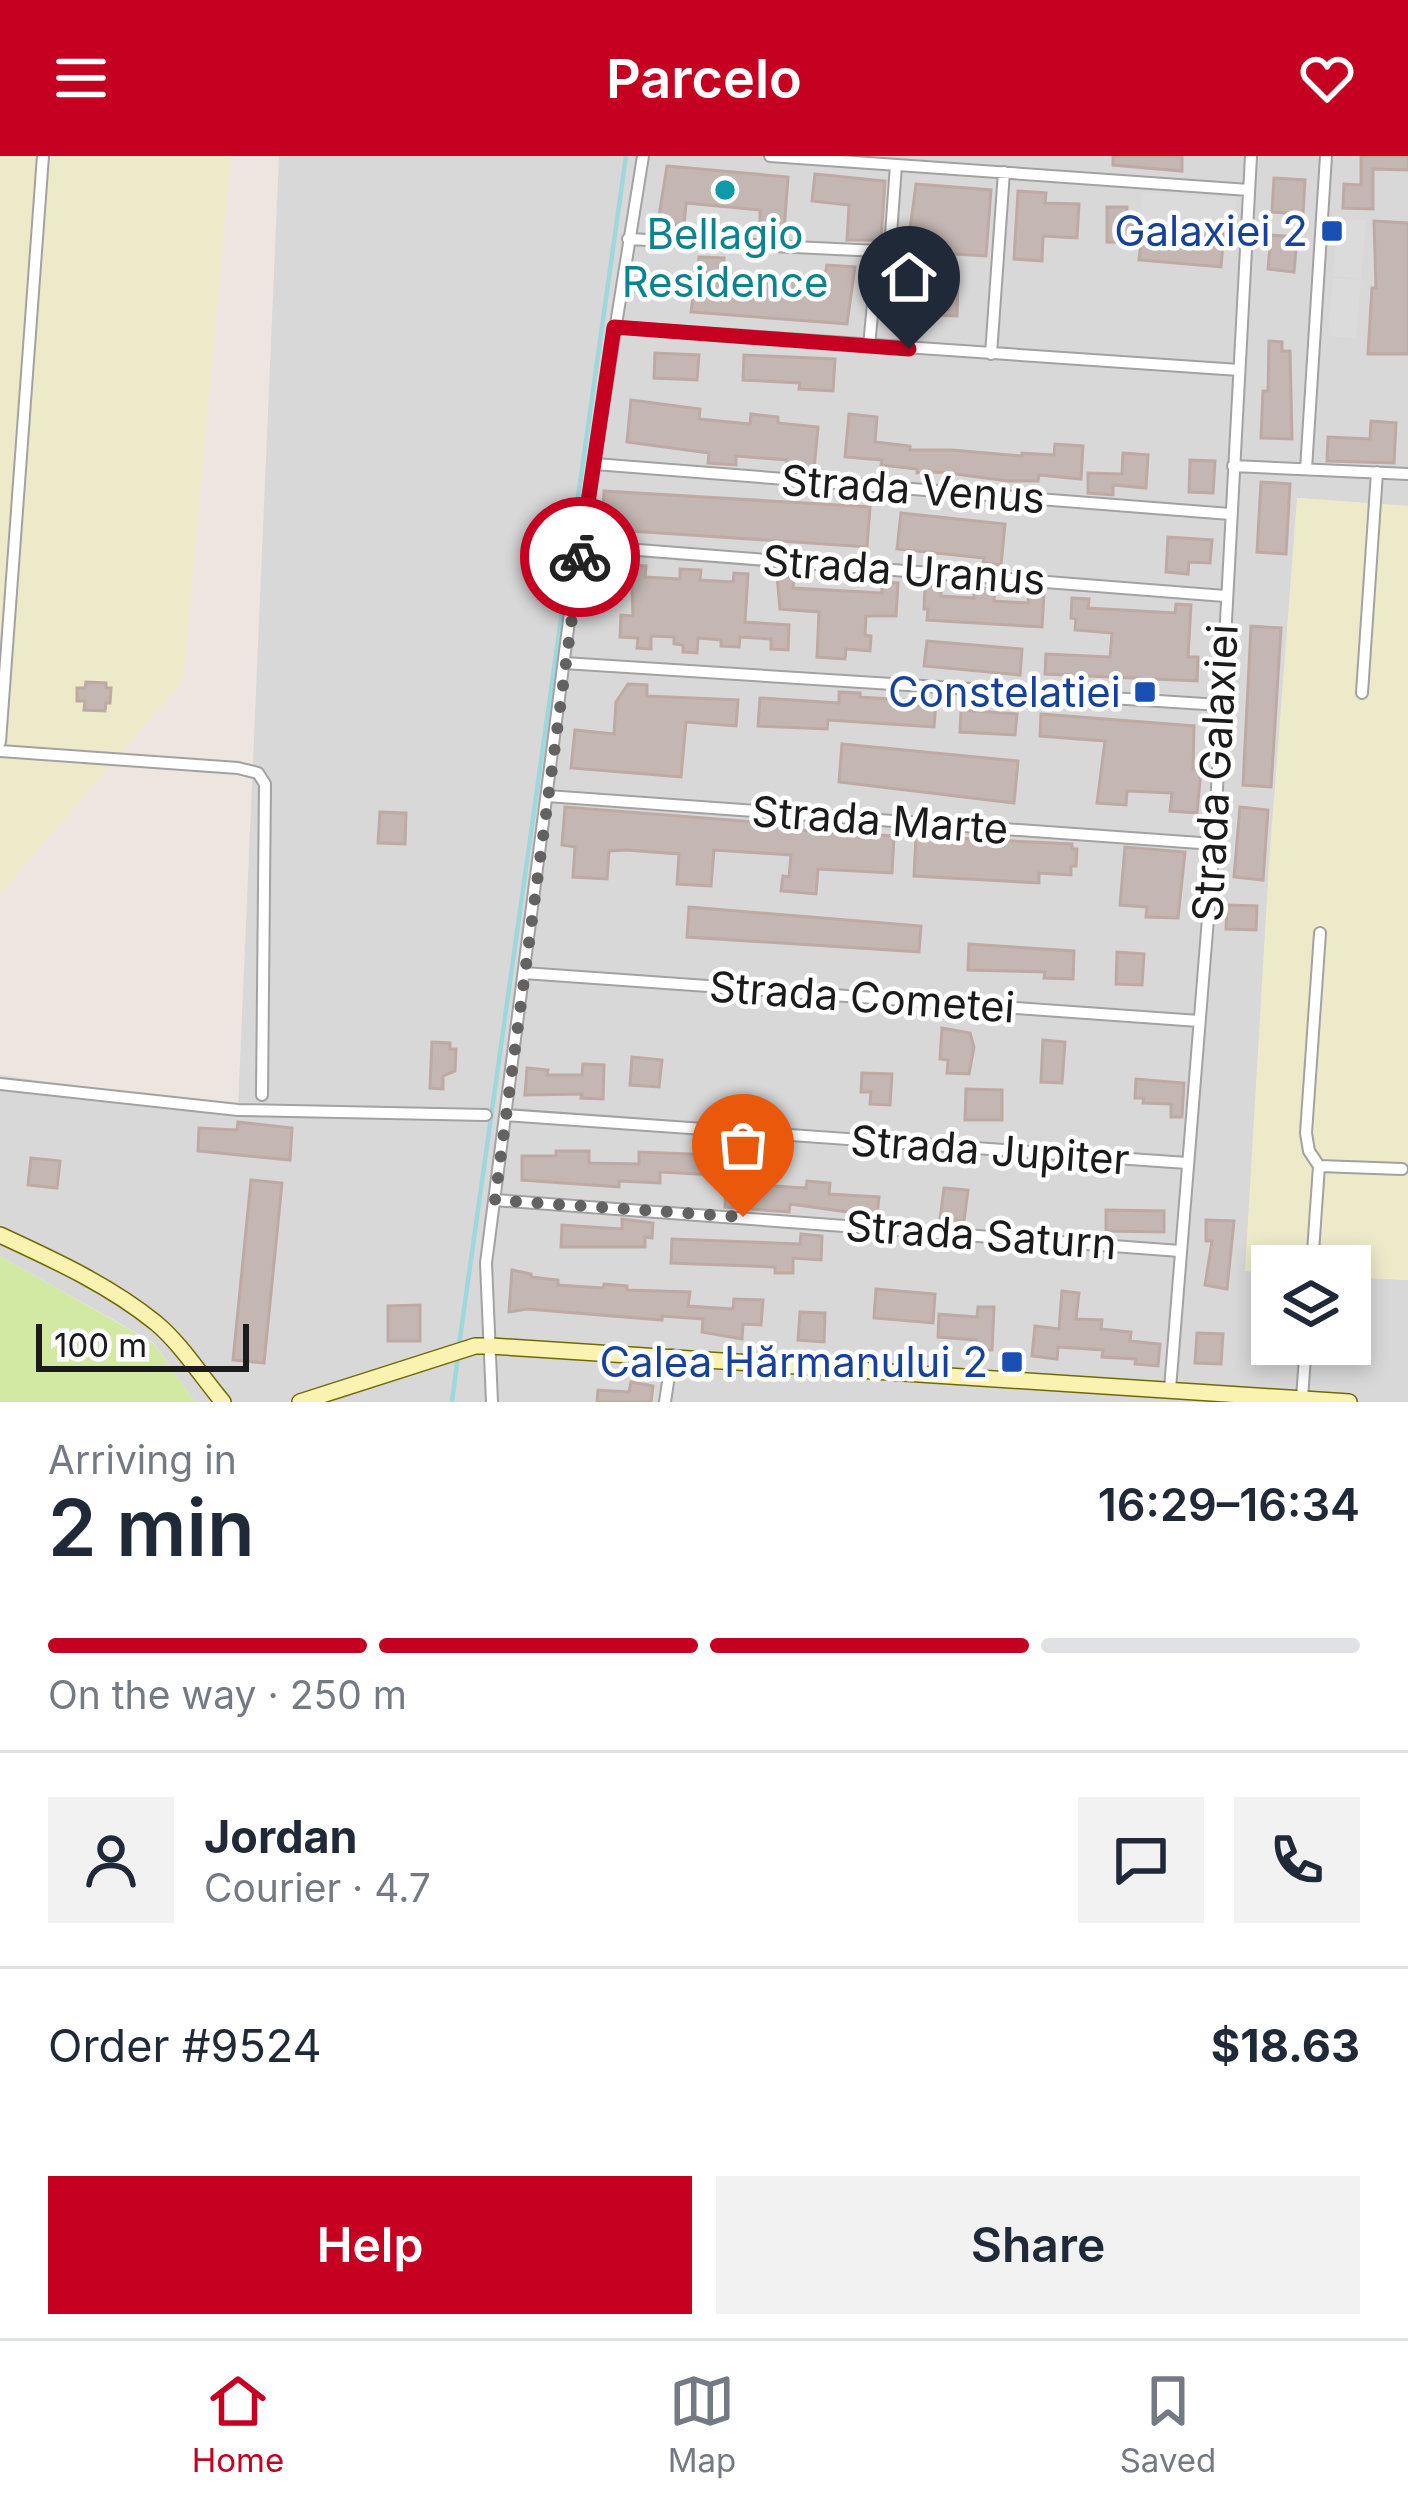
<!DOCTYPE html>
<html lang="en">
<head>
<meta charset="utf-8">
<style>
  :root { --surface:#fff; --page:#f2f2f3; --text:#1f2937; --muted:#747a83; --line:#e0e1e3; --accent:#c50021 }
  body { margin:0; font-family:Inter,sans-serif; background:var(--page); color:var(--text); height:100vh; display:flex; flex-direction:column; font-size:45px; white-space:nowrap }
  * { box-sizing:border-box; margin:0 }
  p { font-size:39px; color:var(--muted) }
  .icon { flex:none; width:66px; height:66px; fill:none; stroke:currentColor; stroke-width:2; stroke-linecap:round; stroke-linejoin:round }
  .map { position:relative; height:1246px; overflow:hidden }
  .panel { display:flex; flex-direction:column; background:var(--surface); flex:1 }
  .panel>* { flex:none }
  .controls { position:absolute; left:1251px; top:1089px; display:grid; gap:24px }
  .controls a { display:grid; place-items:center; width:120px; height:120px; border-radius:0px; background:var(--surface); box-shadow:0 6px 18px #0003; font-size:60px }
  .scale { position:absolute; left:36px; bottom:30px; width:213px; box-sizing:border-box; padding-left:12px; border:6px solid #1b1b1b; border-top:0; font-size:33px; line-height:42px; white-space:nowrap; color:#1b1b1b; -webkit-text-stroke:9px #fff; paint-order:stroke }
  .pin { position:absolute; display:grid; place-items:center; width:102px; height:102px; color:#fff; margin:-123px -51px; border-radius:50% 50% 50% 0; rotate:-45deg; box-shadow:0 0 12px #0007 }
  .pin .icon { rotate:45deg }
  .courier { position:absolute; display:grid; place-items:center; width:120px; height:120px; margin:-60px; border:9px solid #c50021; border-radius:50%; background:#fff; color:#222; box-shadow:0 3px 15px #0007 }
  .headline em { font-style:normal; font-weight:600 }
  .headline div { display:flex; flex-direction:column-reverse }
  .headline { display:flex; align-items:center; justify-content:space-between; height:204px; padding:0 48px }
  h1 { font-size:78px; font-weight:600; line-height:90px }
  .bar { display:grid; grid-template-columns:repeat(4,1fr); gap:18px 12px; align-content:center; height:144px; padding:0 48px }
  .bar i { height:15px; border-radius:9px; background:var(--line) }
  .bar .selected { background:var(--accent) }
  .bar p { grid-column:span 4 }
  .line { display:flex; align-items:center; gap:30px; padding:0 48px; border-top:3px solid var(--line) }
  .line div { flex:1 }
  .round { display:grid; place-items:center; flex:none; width:126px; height:126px; border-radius:0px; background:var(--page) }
  .cta { display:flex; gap:24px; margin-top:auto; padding:24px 48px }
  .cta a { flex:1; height:138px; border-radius:0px; background:var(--accent); color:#fff; font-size:48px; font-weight:600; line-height:138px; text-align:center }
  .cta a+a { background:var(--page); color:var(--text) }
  header { display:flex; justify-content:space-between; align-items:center; height:156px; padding:0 48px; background:var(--accent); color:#fff; font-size:54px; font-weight:600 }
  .tab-bar { display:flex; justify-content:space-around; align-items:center; height:168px; border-top:3px solid var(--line); background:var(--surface); font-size:33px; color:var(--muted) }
  .tab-bar a { display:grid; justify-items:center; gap:6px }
  .tab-bar .selected { color:var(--accent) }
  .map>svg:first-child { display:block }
</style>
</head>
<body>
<header><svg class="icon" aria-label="menu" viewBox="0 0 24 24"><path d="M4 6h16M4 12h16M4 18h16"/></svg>Parcelo<svg class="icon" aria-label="heart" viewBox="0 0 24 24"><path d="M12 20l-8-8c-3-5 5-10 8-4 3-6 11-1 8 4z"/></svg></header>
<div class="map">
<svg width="1408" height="1246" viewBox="0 0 1408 1246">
  <rect width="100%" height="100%" fill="#ede6e0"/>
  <!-- residential -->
  <path fill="#d9d8d8" d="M279,0H1408V350L1298,342L1246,1115L1272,1117V1188H1350V1121L1408,1124V1246H195L153,1186L0,1100V919L238,953Z"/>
  <!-- farmland -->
  <path fill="#edeaca" d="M0,0H231L183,525L0,738Z
    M1297,342L1408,350V1124L1350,1121V1110H1272V1117L1245,1115L1269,708Z"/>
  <!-- grass -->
  <path fill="#d1e9a3" d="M0,1100L153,1187L195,1246H0Z"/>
  <!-- parking -->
  <path fill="#dbdbdb" d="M1142,36L1236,43L1234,71L1140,64Z
    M1337,62L1366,64L1361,122L1333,120Z
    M1333,122L1361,125L1356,182L1328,180Z"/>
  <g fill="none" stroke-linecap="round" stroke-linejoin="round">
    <!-- stream -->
    <path stroke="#9ed8dc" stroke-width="4.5" d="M459,1189L626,0
      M452,1246L458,1200"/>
  </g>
  <!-- building -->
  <path fill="#c4b7b3" stroke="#beaaa2" stroke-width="3" d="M1113,0H1182V15L1113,9Z
    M1361,0H1408V14L1373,13V53L1343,52L1344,28L1361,29Z
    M667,10L788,21L784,76L760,75V54L686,47L684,70L658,66Z
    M815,18L885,25L881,84H847L849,49L812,45Z
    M1274,22L1305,24L1303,58L1272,56Z
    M916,28L991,34L986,100L907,95Z
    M1018,35L1046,37L1045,47L1079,48L1077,82L1043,80L1042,105L1014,103Z
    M1107,51H1127V68L1224,75L1221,111L1139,104L1141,87L1107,86Z
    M1374,65L1408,67V198H1368L1372,132H1376Z
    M1271,79L1297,81L1294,116L1268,113Z
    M699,101L724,102V118L824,125L827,109L855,111L847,168L691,156Z
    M902,121L958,123L957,160L901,158Z
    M1269,185L1282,186V195H1290L1292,283L1261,282L1263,235H1268Z
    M655,197L699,199L697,224L654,222Z
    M744,199L835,203L833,235L799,233L800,227L743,224Z
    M631,244L700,253L699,263L750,268L751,258L778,261V267L818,271L814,313L786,311L787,304L736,300V309L708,307L709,297L627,286Z
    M849,258L877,261L875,286L910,290V294H952L1022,300V297L1054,299L1055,288L1083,290L1081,323L1039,319L1038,325H1008L940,316L917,317V313L881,309L882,304L845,301Z
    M1371,265L1396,267L1394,307L1327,305L1328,281L1370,283Z
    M1123,297L1148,299L1146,332L1113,329V339L1088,337V317L1122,318Z
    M1190,304L1215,305L1213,337L1189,336Z
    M1261,326L1290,328L1286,398L1257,396Z
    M604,335L870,351L867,391L602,373Z
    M901,357L1005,368L1001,409L983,407L984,402L897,393Z
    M1168,381L1212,384L1210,407L1189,406L1188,418L1166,416Z
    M631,409L646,410L645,421L680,423V413L701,414L700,424L733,426L734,417L748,418L745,466L789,469L788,494L771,493V483L740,481L739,491L721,490V484L698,482L697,497L683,496V489L674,488V481L651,480V493L637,492L638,482L620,481L621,459L633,460Z
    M777,420L794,421L793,432L882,437V426L898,427L896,460H866L865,479L871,480L870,495L846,493L845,503L817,501L819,456L780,453Z
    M925,429L941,430V440L974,442V432L995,433L994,445L1028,447L1029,436L1044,437L1042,471L927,464L928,453H924Z
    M1072,442L1089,443L1088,452L1175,457L1176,448L1191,449L1188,501H1198L1197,525L1045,518L1046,498L1110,501L1112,477L1075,474L1076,463L1071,462Z
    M1251,470L1281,472L1271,631L1243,629Z
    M927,485L1022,493L1020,519L924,510Z
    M86,526L106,527V532H111L110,547H106L105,555L84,554L85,545H77V532H85Z
    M628,528L647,529V540L738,544L736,570L686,566L681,621L571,612L575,574L614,578L616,546Z
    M839,536L860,537V541L936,546L934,571L828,564L827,573L758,570L760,542L839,547Z
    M961,554L1017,558L1015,579L960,576Z
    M1041,558L1194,570L1193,613L1201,614L1197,657L1170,655L1172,637L1127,635L1126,649L1097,647L1105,585L1040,580Z
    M842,588L1018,605L1014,647L839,626Z
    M565,651L781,668V673L894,680L892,717L818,713L816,738L781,735L783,720L789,721L791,699L714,694L711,730L677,728L679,698L626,694L609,695L607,723L573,721L575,691L562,689Z
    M1240,651L1268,654L1263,724L1234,721Z
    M380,656L406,657L405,688L378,687Z
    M916,680L1072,688V693H1077L1076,710H1071V719L1039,717V727L914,720Z
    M1125,691L1185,696L1178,762L1146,761L1147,751L1120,749Z
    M1227,749L1257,750L1256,774L1226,773Z
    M689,751L921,770L919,796L687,781Z
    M969,788L1074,795L1073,823L1044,822L1045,816L968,814Z
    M1117,796L1144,798L1142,829L1116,828Z
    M942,872L970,877L974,891L969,918L947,917L948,904L940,903Z
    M1043,884L1065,886L1062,927L1041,926Z
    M432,886L450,887V893H456L455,915L443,920V933L430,932Z
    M632,901L662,904L659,931L630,929Z
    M583,908L604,909L603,943L581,942L582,938L525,939L527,912L548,914L547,919H582Z
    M862,917L892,918L890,949L870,948L871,936H861Z
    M1136,923L1184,927L1182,961H1171V948L1143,947L1144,942H1135Z
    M966,933L1002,934V964H965Z
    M238,966L292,972L290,1004L198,995L199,972L237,974Z
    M556,995H589V1007L639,1008V996L716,999L715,1019L660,1016V1027L619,1025V1031L522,1024V1000H556Z
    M31,1002L60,1005L57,1032L28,1029Z
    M251,1024L282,1027L264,1207L233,1204Z
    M807,1025L830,1027L829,1038L879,1041L877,1060L790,1048L789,1056L725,1051L726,1027L806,1032Z
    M944,1032L968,1034L964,1065L940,1063Z
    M1106,1054L1164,1055V1076L1106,1075Z
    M622,1063L653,1067L652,1082L645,1081V1091H561L562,1069L622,1073Z
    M1206,1064L1234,1065L1227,1133L1205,1129L1212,1085H1206Z
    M801,1078L822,1080L821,1104L793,1102V1117H775V1111L671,1107L672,1083L800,1088Z
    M512,1114L531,1118V1121L558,1124V1129L603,1132L604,1128L627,1130V1134L690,1136L688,1150L733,1153L734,1143L763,1144L761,1169L743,1168L742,1183L702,1176L703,1163L662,1160V1164L527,1153L509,1156Z
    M876,1133L935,1138L933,1167L874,1162Z
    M1062,1135L1079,1137L1076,1163L1102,1164L1101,1173L1131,1176L1130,1185L1160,1188L1158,1210L1135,1208L1136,1203L1102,1201L1103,1194L1058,1191L1057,1203L1032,1200L1035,1170L1059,1173Z
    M420,1149V1185H388V1150Z
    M978,1151H994L992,1194L976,1193V1184L938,1181L939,1158L977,1161Z
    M800,1156L825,1157L824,1186L798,1184Z
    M1197,1177L1223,1178L1221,1208L1195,1207Z
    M631,1226L653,1230L651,1246H597L598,1234L629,1236Z"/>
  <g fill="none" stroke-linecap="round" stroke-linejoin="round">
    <!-- street casing -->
    <g stroke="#a2a2a2" stroke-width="14">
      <path id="street" d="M770,0L1249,34
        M628,83L878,95
        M614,171L1239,214
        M869,190L878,95L890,92L896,9
        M991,198L1004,16
        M595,308L1230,358
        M1233,310L1408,318
        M1306,313L1326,0
        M582,393L600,391L1225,440
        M564,507L1221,549
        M1362,537L1377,316
        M0,586L43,0
        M0,595L238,612L258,617L265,628L262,939
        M547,640L1214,688
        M524,817L1199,865
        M0,928L238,954L486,959
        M506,959L1187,1007
        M1319,1010L1402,1013
        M495,1044L1180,1095
        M1312,1110L1319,1010L1309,995L1306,977L1320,777
        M1170,1233L1214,688L1251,0
        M1302,1242L1306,1188
        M492,1246L486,1107L571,449L643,0
        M665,1246L672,1199"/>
    </g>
    <!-- secondary casing -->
    <g stroke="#716a03" stroke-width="18">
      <path id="secondary" d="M0,1079C54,1104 109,1129 156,1167C182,1189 201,1220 223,1246
        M300,1246L475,1190H491L1349,1246"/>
    </g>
    <!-- street -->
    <use href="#street" stroke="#fff" stroke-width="10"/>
    <!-- secondary -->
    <use href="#secondary" stroke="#faf2b0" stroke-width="15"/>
  </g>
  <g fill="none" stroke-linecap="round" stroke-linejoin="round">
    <!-- done -->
    <path stroke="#646260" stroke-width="12" stroke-dasharray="0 21.6" d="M580,401L495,1044L743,1061"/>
    <!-- route -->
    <path stroke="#c50021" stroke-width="15" d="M580,401L614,171L909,193"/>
  </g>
  <!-- markers -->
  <circle fill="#0f9aa8" stroke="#fff" stroke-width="4.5" cx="725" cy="34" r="12"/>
  <g fill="#1a4fb4" stroke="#fff" stroke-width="4.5">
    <rect x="1320" y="63" width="24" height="24" rx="6"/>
    <rect x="1133" y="524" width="24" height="24" rx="6"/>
    <rect x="1000" y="1194" width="24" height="24" rx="6"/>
  </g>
  <g text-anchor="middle" stroke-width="9" stroke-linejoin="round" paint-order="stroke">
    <!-- transit labels -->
    <g font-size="42" fill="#164399" stroke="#fff" text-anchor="end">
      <text x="1308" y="90">Galaxiei 2</text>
      <text x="1121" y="551">Constelatiei</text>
      <text x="988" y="1221">Calea Hărmanului 2</text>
    </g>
    <!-- culture labels -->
    <g font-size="42" fill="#0d838f" stroke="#fff">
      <text x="725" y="93">Bellagio<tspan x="725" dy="48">Residence</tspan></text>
    </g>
    <!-- street labels -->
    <g font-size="42" fill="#1b1b1b" stroke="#fff">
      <text transform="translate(913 333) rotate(4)" y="15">Strada Venus</text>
      <text transform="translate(904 414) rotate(4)" y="15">Strada Uranus</text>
      <text transform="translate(1215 617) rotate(-87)" y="15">Strada Galaxiei</text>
      <text transform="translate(880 664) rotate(4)" y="15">Strada Marte</text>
      <text transform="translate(862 841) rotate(4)" y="15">Strada Cometei</text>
      <text transform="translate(990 994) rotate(4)" y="15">Strada Jupiter</text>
      <text transform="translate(981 1079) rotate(4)" y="15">Strada Saturn</text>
    </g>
  </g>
</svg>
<div class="controls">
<a><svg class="icon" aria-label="layers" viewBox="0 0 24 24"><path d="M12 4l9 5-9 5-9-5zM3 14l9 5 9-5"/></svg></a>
</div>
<div class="scale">100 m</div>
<div class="pin" style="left:743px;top:1061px;background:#ea580c"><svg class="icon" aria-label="bag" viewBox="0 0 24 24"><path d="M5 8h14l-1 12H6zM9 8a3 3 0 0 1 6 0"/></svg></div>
<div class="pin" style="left:909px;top:193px;background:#1f2937"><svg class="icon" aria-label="home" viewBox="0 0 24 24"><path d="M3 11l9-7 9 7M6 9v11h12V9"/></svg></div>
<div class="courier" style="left:580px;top:401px"><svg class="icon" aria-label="bike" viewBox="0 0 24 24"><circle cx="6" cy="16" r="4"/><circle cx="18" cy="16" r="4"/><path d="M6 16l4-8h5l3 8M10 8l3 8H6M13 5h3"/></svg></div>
</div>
<section class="panel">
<div class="headline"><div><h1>2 min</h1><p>Arriving in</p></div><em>16:29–16:34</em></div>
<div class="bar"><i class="selected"></i><i class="selected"></i><i class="selected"></i><i></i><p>On the way · 250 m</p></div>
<div class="line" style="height:216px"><a class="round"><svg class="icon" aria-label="person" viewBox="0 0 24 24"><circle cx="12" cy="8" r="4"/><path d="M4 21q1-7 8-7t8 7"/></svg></a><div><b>Jordan</b><p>Courier · 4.7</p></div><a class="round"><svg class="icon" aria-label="chat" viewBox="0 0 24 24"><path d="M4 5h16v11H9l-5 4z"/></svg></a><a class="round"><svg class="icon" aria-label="phone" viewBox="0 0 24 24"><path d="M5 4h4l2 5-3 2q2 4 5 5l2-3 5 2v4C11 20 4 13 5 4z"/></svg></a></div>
<div class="line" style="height:156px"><div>Order #9524</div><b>$18.63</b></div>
<div class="cta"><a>Help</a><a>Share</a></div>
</section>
<nav class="tab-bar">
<a class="selected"><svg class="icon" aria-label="home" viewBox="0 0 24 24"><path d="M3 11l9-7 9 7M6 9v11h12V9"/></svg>Home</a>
<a><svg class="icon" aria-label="map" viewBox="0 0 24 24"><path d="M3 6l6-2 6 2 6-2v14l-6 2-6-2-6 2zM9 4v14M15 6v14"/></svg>Map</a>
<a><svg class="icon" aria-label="saved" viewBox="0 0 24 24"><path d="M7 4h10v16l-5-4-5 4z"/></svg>Saved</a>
</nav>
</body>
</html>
